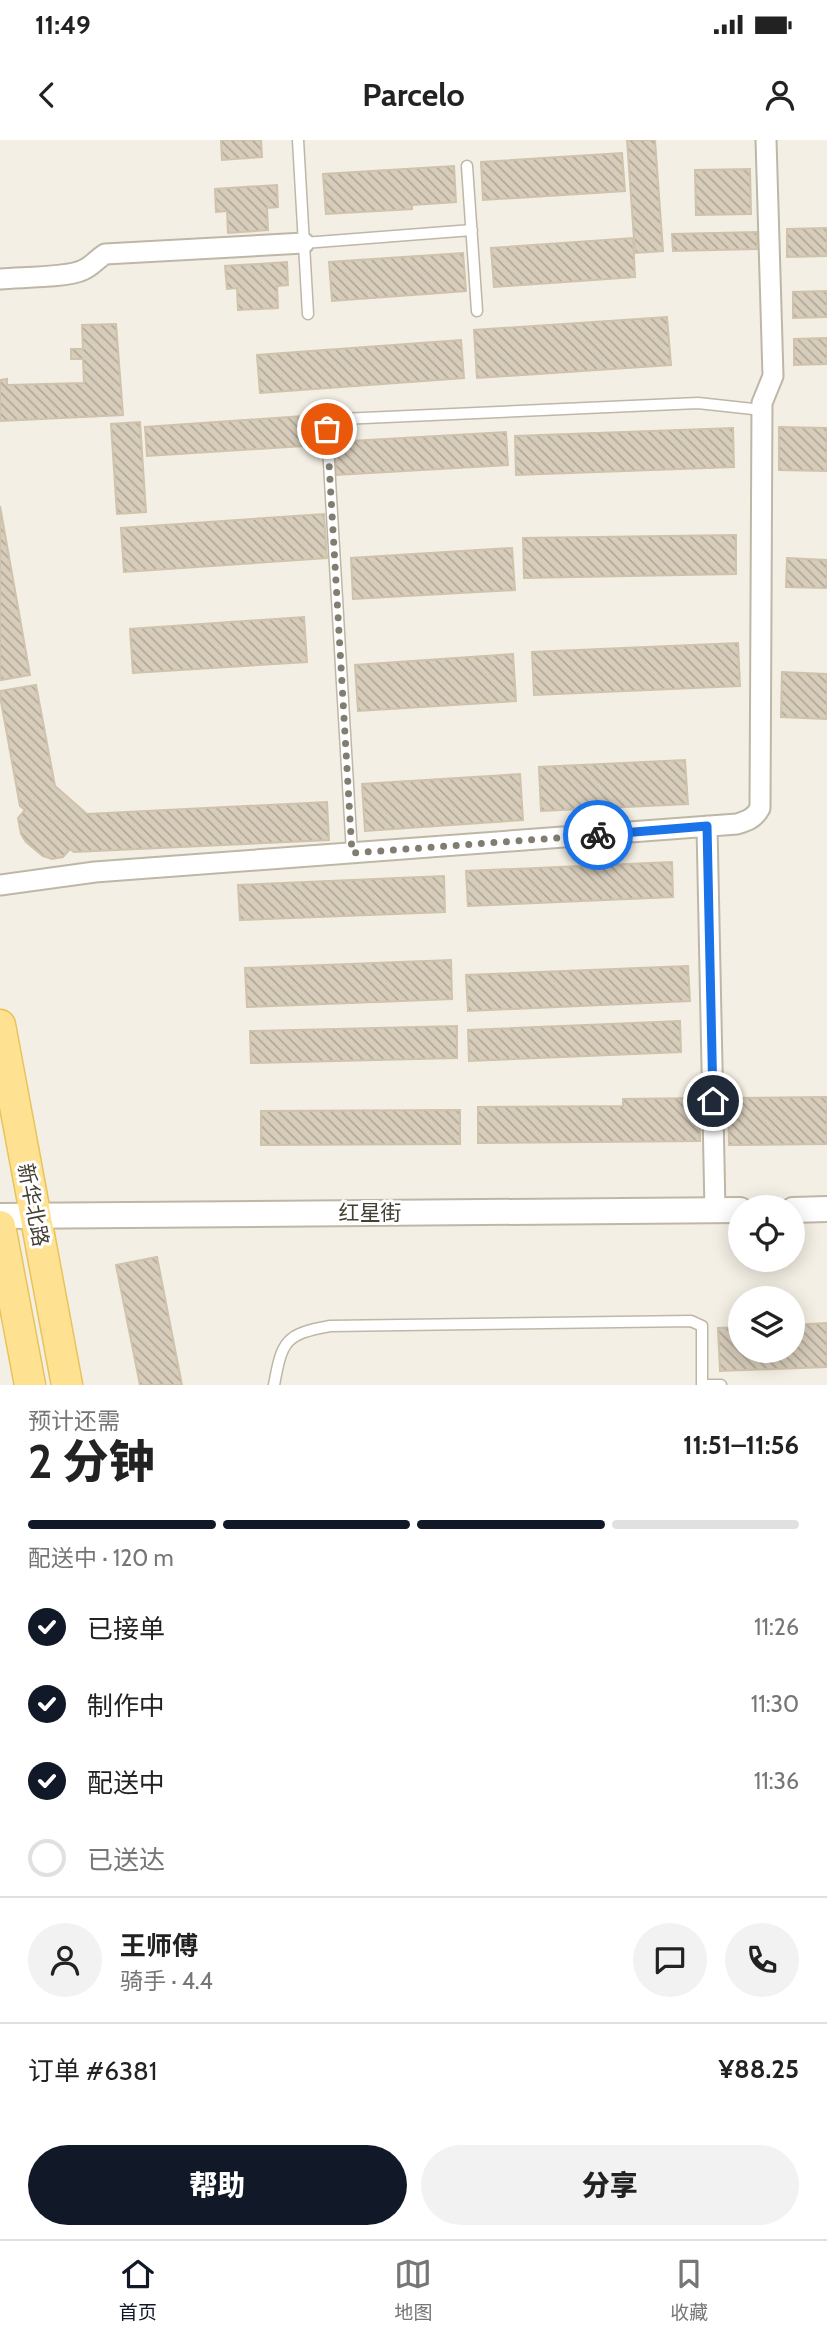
<!DOCTYPE html>
<html lang="zh">
<head>
<meta charset="utf-8">
<style>
  :root { --surface:#fff; --page:#f2f2f2; --text:#222; --muted:#767676; --line:#e0e0e0; --accent:#111827 }
  body { margin:0; font-family:Cabin,"Noto Sans SC",sans-serif; background:var(--page); color:var(--text); height:100vh; display:flex; flex-direction:column; font-size:26px; white-space:nowrap }
  * { box-sizing:border-box; margin:0 }
  p { font-size:23px; color:var(--muted) }
  .icon { flex:none; width:38px; height:38px; fill:none; stroke:currentColor; stroke-width:2; stroke-linecap:round; stroke-linejoin:round }
  .map { position:relative; height:1245px; overflow:hidden }
  .sheet { display:flex; flex-direction:column; background:var(--surface); flex:1 }
  .sheet>* { flex:none }
  .controls { position:absolute; left:728px; top:1055px; display:grid; gap:14px }
  .controls a { display:grid; place-items:center; width:77px; height:77px; border-radius:50%; background:var(--surface); box-shadow:0 4px 18px #0003; font-size:35px }
  .pin { position:absolute; display:grid; place-items:center; width:60px; height:60px; color:#fff; margin:-30px; border:4px solid #fff; border-radius:50%; box-shadow:0 2px 7px #0007 }
  .courier { position:absolute; display:grid; place-items:center; width:70px; height:70px; margin:-35px; border:5px solid #1a73e8; border-radius:50%; background:#fff; color:#222; box-shadow:0 2px 9px #0007 }
  .headline em { font-style:normal; font-weight:800 }
  .headline div { display:flex; flex-direction:column-reverse }
  .headline { display:flex; align-items:center; justify-content:space-between; height:119px; padding:0 28px }
  h1 { font-size:46px; font-weight:800; line-height:52px }
  .bar { display:grid; grid-template-columns:repeat(4,1fr); gap:10px 7px; align-content:center; height:84px; padding:0 28px }
  .bar i { height:9px; border-radius:5px; background:var(--line) }
  .bar .current { background:var(--accent) }
  .bar p { grid-column:span 4 }
  .line { display:flex; align-items:center; gap:18px; padding:0 28px; border-top:2px solid var(--line) }
  .line div { flex:1 }
  .round { display:grid; place-items:center; flex:none; width:74px; height:74px; border-radius:37px; background:var(--page) }
  ol { padding:0 28px; list-style:none }
  li { display:flex; align-items:center; gap:21px; height:77px }
  li p { margin-inline-start:auto }
  li .icon { padding:7px; border-radius:50%; background:var(--accent); color:#fff; stroke-width:4 }
  li:last-child { color:var(--muted) }
  li i { width:38px; height:38px; border:4px solid var(--line); border-radius:50% }
  .cta { display:flex; gap:14px; margin-top:auto; padding:14px 28px }
  .cta a { flex:1; height:80px; border-radius:42px; background:var(--accent); color:#fff; font-size:28px; font-weight:800; line-height:80px; text-align:center }
  .cta a+a { background:var(--page); color:var(--text) }
  .status { display:flex; justify-content:space-between; align-items:center; height:49px; padding:0 35px; background:var(--surface); direction:ltr }
  .status svg { height:19px; fill:currentColor }
  header { display:flex; justify-content:space-between; align-items:center; height:91px; padding:0 28px; background:var(--surface); font-size:32px; font-weight:800 }
  .tabs { display:flex; justify-content:space-around; align-items:center; height:98px; border-top:2px solid var(--line); background:var(--surface); font-size:19px; color:var(--muted) }
  .tabs a { display:grid; justify-items:center; gap:4px }
  .tabs .current { color:var(--accent) }
  .map>svg:first-child { display:block }
</style>
</head>
<body>
<div class="status"><b>11:49</b><svg viewBox="0 0 49 12"><path d="M0 12V9h3v3zM5 12V6h3v6zM10 12V3h3v9zM15 12V0h3v12zM26 1h20v11H26zM47 4h2v5h-2z"/></svg></div>
<header><svg class="icon" aria-label="back" viewBox="0 0 24 24"><path d="M15 5l-7 7 7 7"/></svg>Parcelo<svg class="icon" aria-label="person" viewBox="0 0 24 24"><circle cx="12" cy="8" r="4"/><path d="M4 21q1-7 8-7t8 7"/></svg></header>
<div class="map">
<svg width="827" height="1245" viewBox="0 0 827 1245">
  <defs>
    <pattern id="building-back-hatch" width="6" height="6" patternUnits="userSpaceOnUse" patternTransform="scale(1.75)"><rect width="6" height="6" fill="#d8cdbb"/><path d="M-1 5l2 2M0 0l6 6M5-1l2 2" fill="none" stroke="#b1a899"/></pattern>
  </defs>
  <rect width="100%" height="100%" fill="#f3efe4"/>
  <!-- building -->
  <path fill="url(#building-back-hatch)" stroke="#d0c3ab" stroke-width="2" d="M221,0H261L262,17L222,20Z
    M627,0H655L663,111L635,113Z
    M622,13L625,51L483,60L481,22Z
    M454,26L456,62L412,65V69L326,74L323,34Z
    M750,29L751,74L696,75L695,30Z
    M277,45L278,67L267,68L268,90L228,93L227,71L216,72L215,49Z
    M827,88V116L787,117V89Z
    M757,92V109L673,111L672,94Z
    M633,98L635,137L494,147L491,108Z
    M463,113L466,151L332,161L329,122Z
    M287,122L288,145L277,146L278,168L238,170L237,148L227,149L225,126Z
    M827,151V177L793,178V152Z
    M667,177L671,225L477,238L474,190Z
    M116,184L123,275L0,281V240L7,239V245L84,243L83,219H71V209H83L82,185Z
    M827,198V224L794,225V199Z
    M461,200L464,238L260,253L257,215Z
    M317,275L319,305L147,316L145,287Z
    M140,282L146,372L117,374L111,284Z
    M779,287L827,288V331L779,330Z
    M733,288L734,327L516,335L515,296Z
    M506,292L508,325L336,335L334,302Z
    M0,366L30,535L1,540L0,532Z
    M324,374L327,418L124,432L121,388Z
    M736,395V434L524,438L523,398Z
    M512,408L515,450L353,459L351,418Z
    M787,418L827,420V448L786,447Z
    M304,477L307,522L133,533L130,489Z
    M738,503L740,546L534,555L532,512Z
    M513,514L516,561L358,571L355,525Z
    M782,532L827,534V579L781,577Z
    M36,545L55,646L87,674L327,662L329,700L74,712L70,709L63,717L52,719L43,716L26,702L21,694L18,678L25,670L20,666L0,556V551Z
    M685,620L688,664L541,671L539,627Z
    M520,634L523,680L365,691L362,644Z
    M672,722L673,757L468,766L466,731Z
    M444,736L445,772L240,780L238,745Z
    M451,820L452,859L247,867L245,828Z
    M688,826L690,861L468,871L466,835Z
    M680,881L681,912L469,921L468,890Z
    M457,886V918L251,923L250,891Z
    M827,957V1004L729,1005L728,958Z
    M699,958L700,1001L478,1003V967L623,966V959Z
    M460,970V1004L261,1005V971Z
    M157,1117L182,1245H140L116,1125Z
    M827,1183V1227L720,1231L718,1188L740,1187V1211H793V1185Z"/>
  <g fill="none" stroke-linecap="round" stroke-linejoin="round">
    <!-- service casing -->
    <g stroke="#bfb7a6" stroke-width="13">
      <path id="service" d="M298,0L308,174
        M467,26L477,171
        M304,103L472,90
        M352,713L327,289L341,279L698,263L762,270
        M274,1245C282,1201 285,1194 330,1186L691,1181L702,1186V1245H721"/>
    </g>
    <!-- minor casing -->
    <g stroke="#bfb7a6" stroke-width="23">
      <path id="minor" d="M0,139C19,137 67,138 83,130C91,127 97,119 105,114L304,103
        M707,686L715,1070
        M0,745L95,732L737,684C747,681 755,678 760,668L762,263L773,236L766,0"/>
    </g>
    <!-- tertiary casing -->
    <g stroke="#bfb7a6" stroke-width="28">
      <path id="tertiary" d="M793,1070L827,1069
        M0,1076L740,1070"/>
    </g>
    <!-- primary casing -->
    <g stroke="#eac25a" stroke-width="33">
      <path id="primary" d="M0,885L67,1245
        M0,1086L30,1245"/>
    </g>
    <!-- service -->
    <use href="#service" stroke="#fff" stroke-width="10"/>
    <!-- minor -->
    <use href="#minor" stroke="#fff" stroke-width="19"/>
    <!-- tertiary -->
    <use href="#tertiary" stroke="#fff" stroke-width="24"/>
    <!-- primary -->
    <use href="#primary" stroke="#ffe291" stroke-width="30"/>
  </g>
  <g fill="none" stroke-linecap="round" stroke-linejoin="round">
    <!-- done -->
    <path stroke="#827d71" stroke-width="7" stroke-dasharray="0 12.6" d="M327,289L352,713L598,695"/>
    <!-- route -->
    <path stroke="#1a73e8" stroke-width="9" d="M598,695L707,686L713,961"/>
  </g>
  <g text-anchor="middle" stroke-width="6" stroke-linejoin="round" paint-order="stroke">
    <!-- street labels -->
    <g font-size="21" fill="#453f33" stroke="#fff">
      <text transform="translate(33 1065) rotate(79)" y="7">新华北路</text>
      <text x="370" y="1080">红星街</text>
    </g>
  </g>
</svg>
<div class="controls">
<a><svg class="icon" aria-label="locate" viewBox="0 0 24 24"><circle cx="12" cy="12" r="6"/><path d="M12 2v4M12 18v4M2 12h4M18 12h4"/></svg></a>
<a><svg class="icon" aria-label="layers" viewBox="0 0 24 24"><path d="M12 4l9 5-9 5-9-5zM3 14l9 5 9-5"/></svg></a>
</div>
<div class="pin" style="left:327px;top:289px;background:#ea580c"><svg class="icon" aria-label="bag" viewBox="0 0 24 24"><path d="M5 8h14l-1 12H6zM9 8a3 3 0 0 1 6 0"/></svg></div>
<div class="pin" style="left:713px;top:961px;background:#1f2937"><svg class="icon" aria-label="home" viewBox="0 0 24 24"><path d="M3 11l9-7 9 7M6 9v11h12V9"/></svg></div>
<div class="courier" style="left:598px;top:695px"><svg class="icon" aria-label="bike" viewBox="0 0 24 24"><circle cx="6" cy="16" r="4"/><circle cx="18" cy="16" r="4"/><path d="M6 16l4-8h5l3 8M10 8l3 8H6M13 5h3"/></svg></div>
</div>
<section class="sheet">
<div class="headline"><div><h1>2 分钟</h1><p>预计还需</p></div><em>11:51–11:56</em></div>
<div class="bar"><i class="current"></i><i class="current"></i><i class="current"></i><i></i><p>配送中 · 120 m</p></div>
<ol>
<li><svg class="icon" aria-label="check" viewBox="0 0 24 24"><path d="M5 12l5 5 9-10"/></svg>已接单<p>11:26</p></li>
<li><svg class="icon" aria-label="check" viewBox="0 0 24 24"><path d="M5 12l5 5 9-10"/></svg>制作中<p>11:30</p></li>
<li><svg class="icon" aria-label="check" viewBox="0 0 24 24"><path d="M5 12l5 5 9-10"/></svg>配送中<p>11:36</p></li>
<li><i></i>已送达</li>
</ol>
<div class="line" style="height:126px"><a class="round"><svg class="icon" aria-label="person" viewBox="0 0 24 24"><circle cx="12" cy="8" r="4"/><path d="M4 21q1-7 8-7t8 7"/></svg></a><div><b>王师傅</b><p>骑手 · 4.4</p></div><a class="round"><svg class="icon" aria-label="chat" viewBox="0 0 24 24"><path d="M4 5h16v11H9l-5 4z"/></svg></a><a class="round"><svg class="icon" aria-label="phone" viewBox="0 0 24 24"><path d="M5 4h4l2 5-3 2q2 4 5 5l2-3 5 2v4C11 20 4 13 5 4z"/></svg></a></div>
<div class="line" style="height:91px"><div>订单 #6381</div><b>¥88.25</b></div>
<div class="cta"><a>帮助</a><a>分享</a></div>
</section>
<nav class="tabs">
<a class="current"><svg class="icon" aria-label="home" viewBox="0 0 24 24"><path d="M3 11l9-7 9 7M6 9v11h12V9"/></svg>首页</a>
<a><svg class="icon" aria-label="map" viewBox="0 0 24 24"><path d="M3 6l6-2 6 2 6-2v14l-6 2-6-2-6 2zM9 4v14M15 6v14"/></svg>地图</a>
<a><svg class="icon" aria-label="saved" viewBox="0 0 24 24"><path d="M7 4h10v16l-5-4-5 4z"/></svg>收藏</a>
</nav>
</body>
</html>
